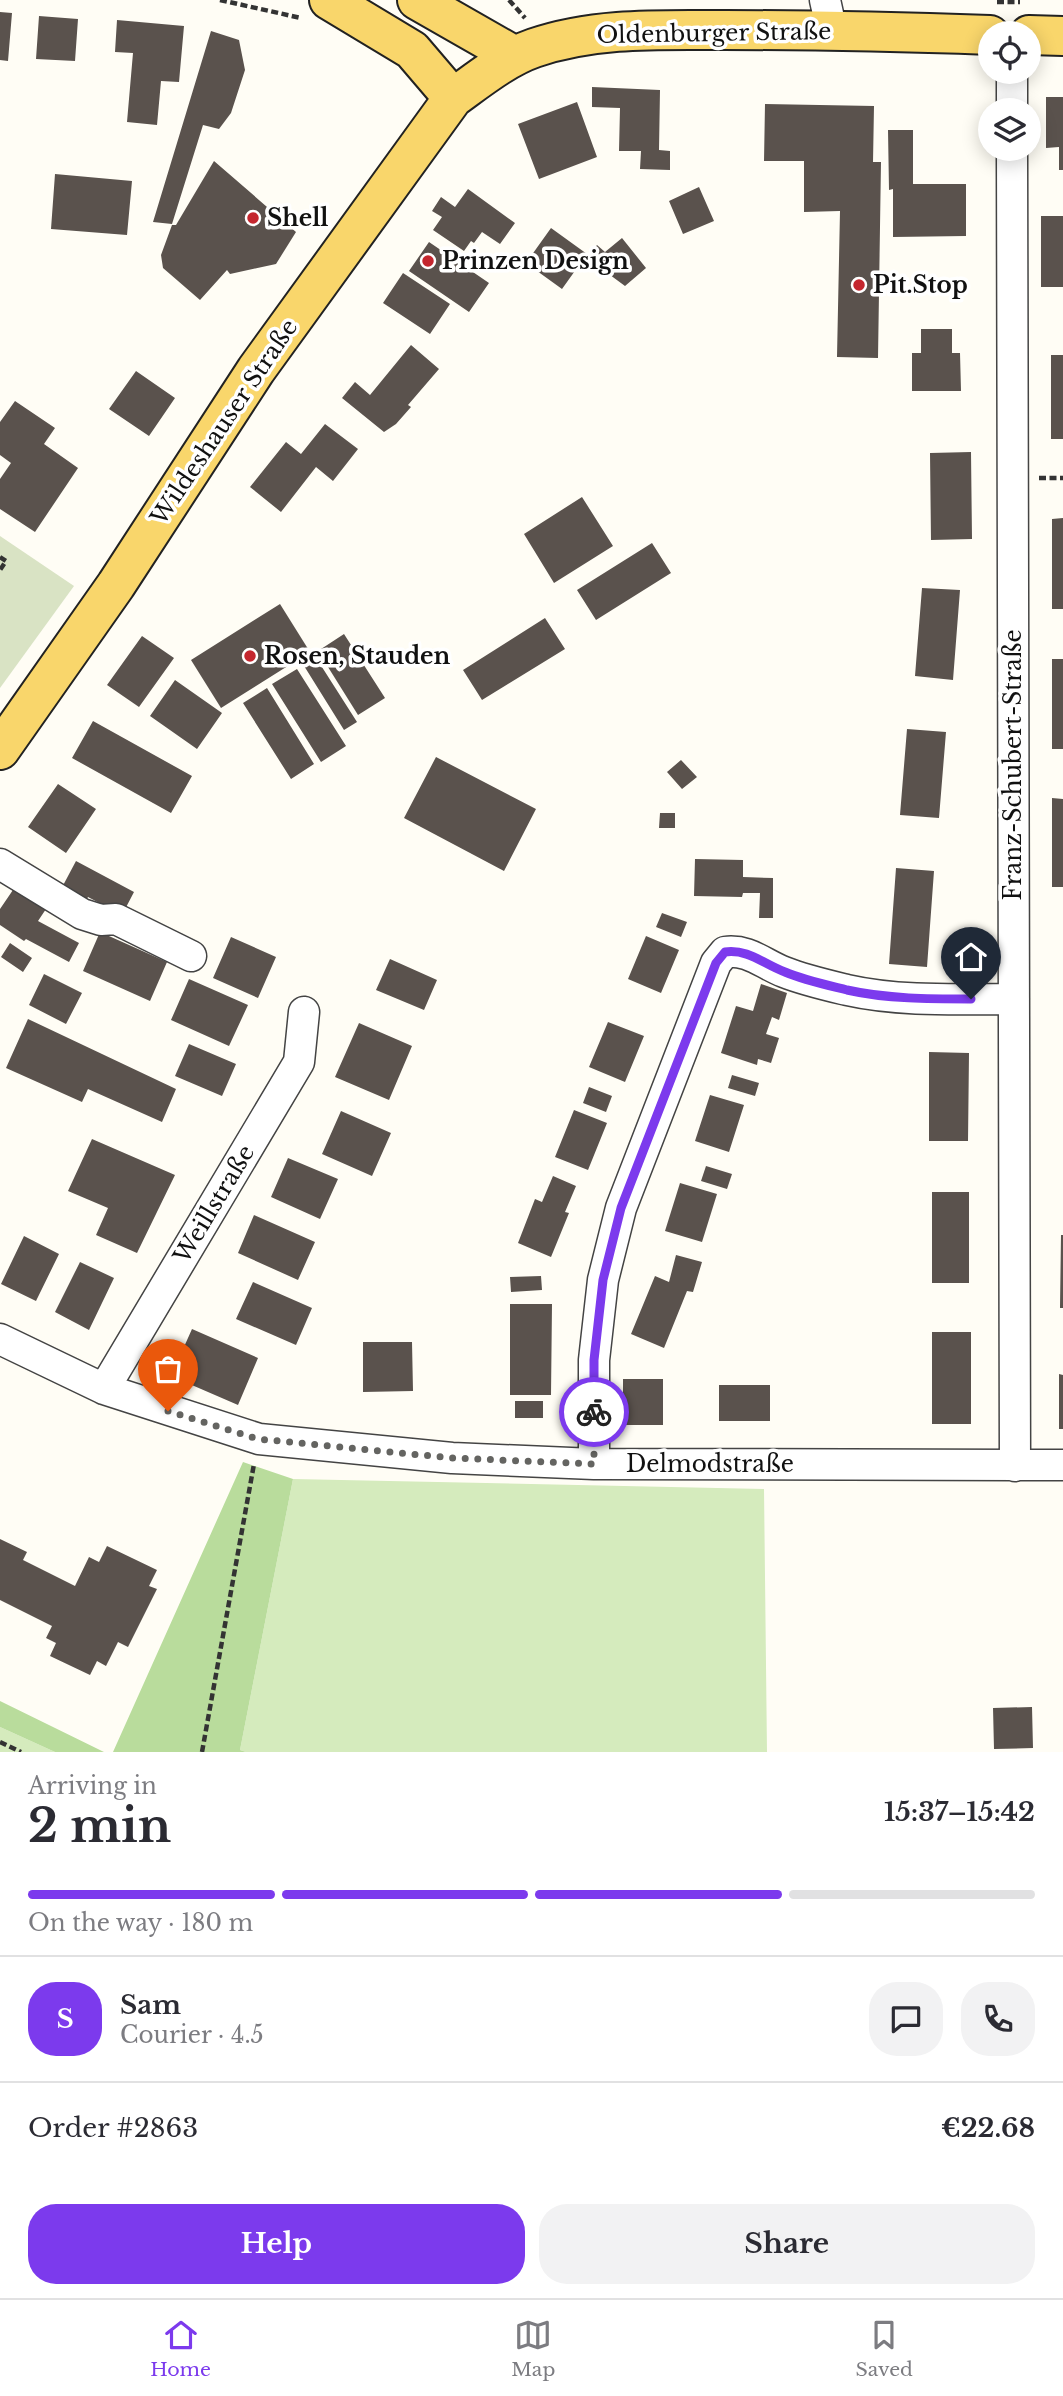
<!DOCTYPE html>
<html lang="en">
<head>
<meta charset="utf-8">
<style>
  :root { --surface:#fff; --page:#f2f2f3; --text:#2b2b33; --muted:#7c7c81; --line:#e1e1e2; --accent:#7c3aed }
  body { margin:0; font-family:"Libre Baskerville",serif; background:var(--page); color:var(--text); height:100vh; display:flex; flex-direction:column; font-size:26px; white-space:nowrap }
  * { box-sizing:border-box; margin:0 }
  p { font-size:23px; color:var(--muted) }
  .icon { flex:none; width:38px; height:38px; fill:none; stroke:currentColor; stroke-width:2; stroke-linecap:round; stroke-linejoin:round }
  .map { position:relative; height:1752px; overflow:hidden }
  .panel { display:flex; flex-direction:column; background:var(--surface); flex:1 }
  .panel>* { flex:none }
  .controls { position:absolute; left:978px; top:21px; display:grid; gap:14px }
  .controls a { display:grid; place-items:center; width:63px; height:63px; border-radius:50%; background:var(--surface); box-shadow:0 4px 18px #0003; font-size:35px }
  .pin { position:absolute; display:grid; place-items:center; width:60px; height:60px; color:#fff; margin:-72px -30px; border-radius:50% 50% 50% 0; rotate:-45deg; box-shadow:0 0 7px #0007 }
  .pin .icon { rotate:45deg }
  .courier { position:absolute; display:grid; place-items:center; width:70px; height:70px; margin:-35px; border:5px solid #7c3aed; border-radius:50%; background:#fff; color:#222; box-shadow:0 2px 9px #0007 }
  .head em { font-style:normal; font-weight:700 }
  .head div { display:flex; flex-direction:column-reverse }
  .head { display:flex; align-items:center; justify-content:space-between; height:119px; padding:0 28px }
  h1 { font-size:46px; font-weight:700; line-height:52px }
  .bar { display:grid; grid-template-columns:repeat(4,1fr); gap:10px 7px; align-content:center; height:84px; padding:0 28px }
  .bar i { height:9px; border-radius:5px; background:var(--line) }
  .bar .selected { background:var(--accent) }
  .bar p { grid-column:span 4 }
  .line { display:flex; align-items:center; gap:18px; padding:0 28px; border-top:2px solid var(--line) }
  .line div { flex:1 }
  .round { display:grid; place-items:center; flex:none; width:74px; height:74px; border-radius:28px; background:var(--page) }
  .button { display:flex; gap:14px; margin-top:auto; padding:14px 28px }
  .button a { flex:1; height:80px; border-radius:28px; background:var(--accent); color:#fff; font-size:28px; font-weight:700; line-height:80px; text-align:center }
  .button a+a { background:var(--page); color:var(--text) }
  .tabs { display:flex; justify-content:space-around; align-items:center; height:98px; border-top:2px solid var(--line); background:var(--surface); font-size:19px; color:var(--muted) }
  .tabs a { display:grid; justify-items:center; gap:4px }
  .tabs .selected { color:var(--accent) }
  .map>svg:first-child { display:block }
</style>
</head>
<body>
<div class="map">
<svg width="1063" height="1752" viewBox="0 0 1063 1752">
  <rect width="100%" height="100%" fill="#fffdf5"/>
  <!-- green -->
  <path fill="#d5ebbd" d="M293,1479L764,1489L767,1752H246L240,1750Z
    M0,1727L55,1752H0Z"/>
  <!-- forest -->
  <path fill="#b9dc9c" d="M243,1462L293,1479L240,1750L246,1752H113Z
    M0,1701L104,1752H55L0,1727Z"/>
  <!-- cemetery -->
  <path fill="#d9e3c4" d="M0,536L74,586L0,688Z"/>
  <!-- building -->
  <path fill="#5a524d" d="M0,12L12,13L8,61L0,60Z
    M39,16L78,19L75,61L36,59Z
    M117,20L184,26L179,82L161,81L157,125L127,122L133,53L115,52Z
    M211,31L239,40L245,70L231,113L219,129L203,125L172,224L153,222Z
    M592,87L660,90L659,150L670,151V170L640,169L641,151H619L620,108L592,107Z
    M1046,97H1063V170H1059V147L1046,148Z
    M577,102L597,157L539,179L518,124Z
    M765,104L874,106L873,162H881L878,358L837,357L840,211L804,212V161H764Z
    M888,130H913V184H966V236L893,237V189L889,190Z
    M214,161L296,232L276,264L230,274L227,270L200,300L163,268L161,255L172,225H176Z
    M55,174L132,181L127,235L51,229Z
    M699,187L714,221L683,234L669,201Z
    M468,189L515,223L500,244L482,232L474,243L471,241L464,251L433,230L442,217L432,211L441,197L455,207Z
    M1041,216H1063V287H1041Z
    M551,228L587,254L562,289L526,263Z
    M622,238L646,268L625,286L587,258L597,245L605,252Z
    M429,242L489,283L469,312L409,271Z
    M403,273L450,304L430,334L383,303Z
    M921,329H952V353H960L961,391H912V353H921Z
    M411,345L439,369L408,405L411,407L396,424L384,432L342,398L355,382L370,395Z
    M1051,355H1063V439H1051Z
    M136,371L175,398L149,436L109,409Z
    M15,401L55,428L44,444L78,468L35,532L0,509V479L11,463L0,455V422Z
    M325,424L358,449L333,481L316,467L281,512L250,487L286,442L301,454Z
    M971,452L972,539L931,540L930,453Z
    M582,497L613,546L554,583L524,534Z
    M1063,518V609H1052V519Z
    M652,543L671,573L596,620L577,590Z
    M922,588L960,590L953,680L915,676Z
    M280,604L310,652L221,708L191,660Z
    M545,618L565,649L482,700L463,670Z
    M344,634L385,698L358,715L318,651Z
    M142,636L174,658L139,707L107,685Z
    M313,653L357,722L344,730L301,661Z
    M1052,659H1063V749H1052Z
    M297,669L346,746L321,762L272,684Z
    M175,680L222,713L197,749L150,716Z
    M267,688L314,764L291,779L243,703Z
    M93,721L192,776L171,813L72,758Z
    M907,729L946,732L939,818L900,815Z
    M436,757L536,809L504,871L404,818Z
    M681,760L697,777L682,789L667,772Z
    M58,784L96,809L66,853L28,827Z
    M1052,798L1063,799V887H1052Z
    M660,813H675V828H659Z
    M695,859L743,860V877L773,878V918H759L760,893H743L742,897L694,896Z
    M76,861L134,892L122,915L88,897L83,906L59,893Z
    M896,868L934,871L927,967L889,964Z
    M15,887L46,909L38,921L79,943L69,962L26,939L24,941L0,925V909Z
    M662,913L687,922L681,937L656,927Z
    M100,932L167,962L150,1001L83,971Z
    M646,936L679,950L661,993L628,979Z
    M231,937L276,957L258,998L213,978Z
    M10,943L32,958L23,972L1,957Z
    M390,959L437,980L424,1010L376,990Z
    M44,974L82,993L66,1024L29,1005Z
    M189,979L248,1005L229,1046L171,1020Z
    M761,984L787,993L779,1020L772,1017L766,1034L779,1038L771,1063L758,1059L757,1065L721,1053L736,1006L753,1011Z
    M28,1019L176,1089L162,1122L88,1089L82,1102L6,1068Z
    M608,1022L644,1036L625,1082L589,1067Z
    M359,1023L412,1046L389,1100L335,1077Z
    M189,1044L236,1064L222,1096L175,1076Z
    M929,1052L969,1053L968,1141H929Z
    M732,1075L759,1083L755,1096L728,1088Z
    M589,1087L612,1096L606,1112L583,1103Z
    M710,1095L744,1105L729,1152L695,1141Z
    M574,1110L607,1123L588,1170L555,1157Z
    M341,1111L391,1133L372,1176L322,1154Z
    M92,1139L175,1175L137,1253L96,1235L108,1208L68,1191Z
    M288,1158L338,1179L320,1219L271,1197Z
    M706,1166L732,1174L727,1189L701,1181Z
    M553,1176L576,1186L565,1212L569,1213L551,1257L518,1243L535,1199L542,1202Z
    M680,1183L717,1194L702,1242L665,1231Z
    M932,1192H969V1283H932Z
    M254,1215L315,1242L298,1280L238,1253Z
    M1061,1235H1063V1308H1060Z
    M24,1236L59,1254L36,1301L1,1284Z
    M676,1255L702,1262L693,1292L687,1291L664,1348L631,1334L655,1276L669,1282Z
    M80,1262L114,1278L89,1330L55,1312Z
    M541,1276L542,1290L511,1292L510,1277Z
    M253,1282L312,1308L296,1345L236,1319Z
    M510,1304H552L551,1395H510Z
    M192,1329L258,1358L238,1405L171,1376Z
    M932,1332H971V1424H932Z
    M363,1342H412L413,1391L363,1392Z
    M1059,1374L1063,1375V1429H1059Z
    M623,1379H663V1425H623Z
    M719,1385H770V1421H719Z
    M515,1401H543V1418H515Z
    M0,1539L27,1552L23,1560L75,1586L89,1557L99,1562L107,1546L157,1570L149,1586L157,1589L128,1647L118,1642L106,1666L97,1661L90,1675L50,1656L56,1643L46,1638L52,1626L0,1600Z
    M1032,1707L1033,1748L994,1749L993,1708Z"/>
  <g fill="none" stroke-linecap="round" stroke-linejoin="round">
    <!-- minor casing -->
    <g stroke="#444" stroke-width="33">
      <path id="minor" d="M825,0L832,32
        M1012,72V110
        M1012,149L1015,1466
        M0,864L82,914L101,920L116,919L191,956
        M0,1339L104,1389L259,1439L452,1458L594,1464L1063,1465
        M104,1389L299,1062L304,1012
        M594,1464V1360L603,1280L621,1208L716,963L725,952C749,949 763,964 784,972C804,980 826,985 847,990C900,1002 960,999 1014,999"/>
    </g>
    <!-- major casing -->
    <g stroke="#222" stroke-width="42">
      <path id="major" d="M329,0L412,50L453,98
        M417,0L515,56
        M1029,35L1063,36
        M0,750L116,585L256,370L453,98C478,80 505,58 534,48C595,27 661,30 724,30C813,30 902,32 990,35"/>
    </g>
    <!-- path -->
    <path stroke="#333" stroke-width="4.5" stroke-dasharray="7 3.5" stroke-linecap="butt" d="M220,0L301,18
      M509,0L525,18
      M997,2H1020
      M1039,478H1063
      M0,557L6,561L0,570
      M0,1742L21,1752
      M202,1752L254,1464"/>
    <!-- minor -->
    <use href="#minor" stroke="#fff" stroke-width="30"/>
    <!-- major -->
    <use href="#major" stroke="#f9d66b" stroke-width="38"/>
  </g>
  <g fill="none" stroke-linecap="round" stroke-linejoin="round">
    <!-- done -->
    <path stroke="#646461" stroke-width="7" stroke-dasharray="0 12.6" d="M168,1411L258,1439L452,1458L594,1464V1412"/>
    <!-- route -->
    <path stroke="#7c3aed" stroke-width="9" d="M594,1412V1360L603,1280L621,1208L716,963L725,952C749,949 763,964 785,972C804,980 827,985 847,990C887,999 930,999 971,999"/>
  </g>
  <!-- markers -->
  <g fill="#c4262e" stroke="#fff" stroke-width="2.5">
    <circle cx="253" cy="218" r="7"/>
    <circle cx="428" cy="261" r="7"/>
    <circle cx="859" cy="285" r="7"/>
    <circle cx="250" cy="656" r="7"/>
  </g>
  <g text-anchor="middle" stroke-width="7" stroke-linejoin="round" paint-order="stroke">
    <!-- street labels -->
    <g font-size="23" fill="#111" stroke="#fff">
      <text transform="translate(714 33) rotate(-1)" y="8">Oldenburger Straße</text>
      <text transform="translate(224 422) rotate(-56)" y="8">Wildeshauser Straße</text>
      <text transform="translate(1013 765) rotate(-90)" y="8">Franz-Schubert-Straße</text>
      <text transform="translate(214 1204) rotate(-59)" y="8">Weillstraße</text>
      <text x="710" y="1472">Delmodstraße</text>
    </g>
    <!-- poi labels -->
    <g font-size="23" font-weight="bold" fill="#111" stroke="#fff" text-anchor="start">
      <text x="267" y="226">Shell</text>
      <text x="442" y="269">Prinzen Design</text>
      <text x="873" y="293">Pit.Stop</text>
      <text x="264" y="664">Rosen, Stauden</text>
    </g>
  </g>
</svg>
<div class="controls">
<a><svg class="icon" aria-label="locate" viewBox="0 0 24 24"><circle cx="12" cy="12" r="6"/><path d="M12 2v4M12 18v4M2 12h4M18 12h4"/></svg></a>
<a><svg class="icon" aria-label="layers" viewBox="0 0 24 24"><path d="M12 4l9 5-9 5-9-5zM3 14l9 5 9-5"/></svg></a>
</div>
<div class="pin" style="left:168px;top:1411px;background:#ea580c"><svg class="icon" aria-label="bag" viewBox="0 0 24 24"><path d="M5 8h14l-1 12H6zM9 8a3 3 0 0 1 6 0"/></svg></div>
<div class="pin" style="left:971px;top:999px;background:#1f2937"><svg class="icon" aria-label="home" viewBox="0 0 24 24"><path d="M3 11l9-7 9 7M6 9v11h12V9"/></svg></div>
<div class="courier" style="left:594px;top:1412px"><svg class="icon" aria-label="bike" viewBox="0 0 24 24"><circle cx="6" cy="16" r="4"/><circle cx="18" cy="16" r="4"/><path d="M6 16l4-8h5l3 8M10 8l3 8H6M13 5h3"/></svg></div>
</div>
<section class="panel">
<div class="head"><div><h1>2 min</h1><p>Arriving in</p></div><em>15:37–15:42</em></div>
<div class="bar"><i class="selected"></i><i class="selected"></i><i class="selected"></i><i></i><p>On the way · 180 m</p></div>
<div class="line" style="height:126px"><b class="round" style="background:var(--accent);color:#fff">S</b><div><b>Sam</b><p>Courier · 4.5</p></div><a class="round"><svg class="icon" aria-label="chat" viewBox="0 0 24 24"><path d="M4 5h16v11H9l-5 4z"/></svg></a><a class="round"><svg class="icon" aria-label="phone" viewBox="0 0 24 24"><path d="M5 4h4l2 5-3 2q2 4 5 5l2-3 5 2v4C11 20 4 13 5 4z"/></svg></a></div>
<div class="line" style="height:91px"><div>Order #2863</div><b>€22.68</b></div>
<div class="button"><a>Help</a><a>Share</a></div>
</section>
<nav class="tabs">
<a class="selected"><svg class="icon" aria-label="home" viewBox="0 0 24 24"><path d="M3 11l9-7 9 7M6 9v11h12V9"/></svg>Home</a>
<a><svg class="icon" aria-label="map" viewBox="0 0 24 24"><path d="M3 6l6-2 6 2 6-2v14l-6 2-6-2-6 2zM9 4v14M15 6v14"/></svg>Map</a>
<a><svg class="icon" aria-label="saved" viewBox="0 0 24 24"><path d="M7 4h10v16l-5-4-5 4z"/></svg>Saved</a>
</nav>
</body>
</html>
